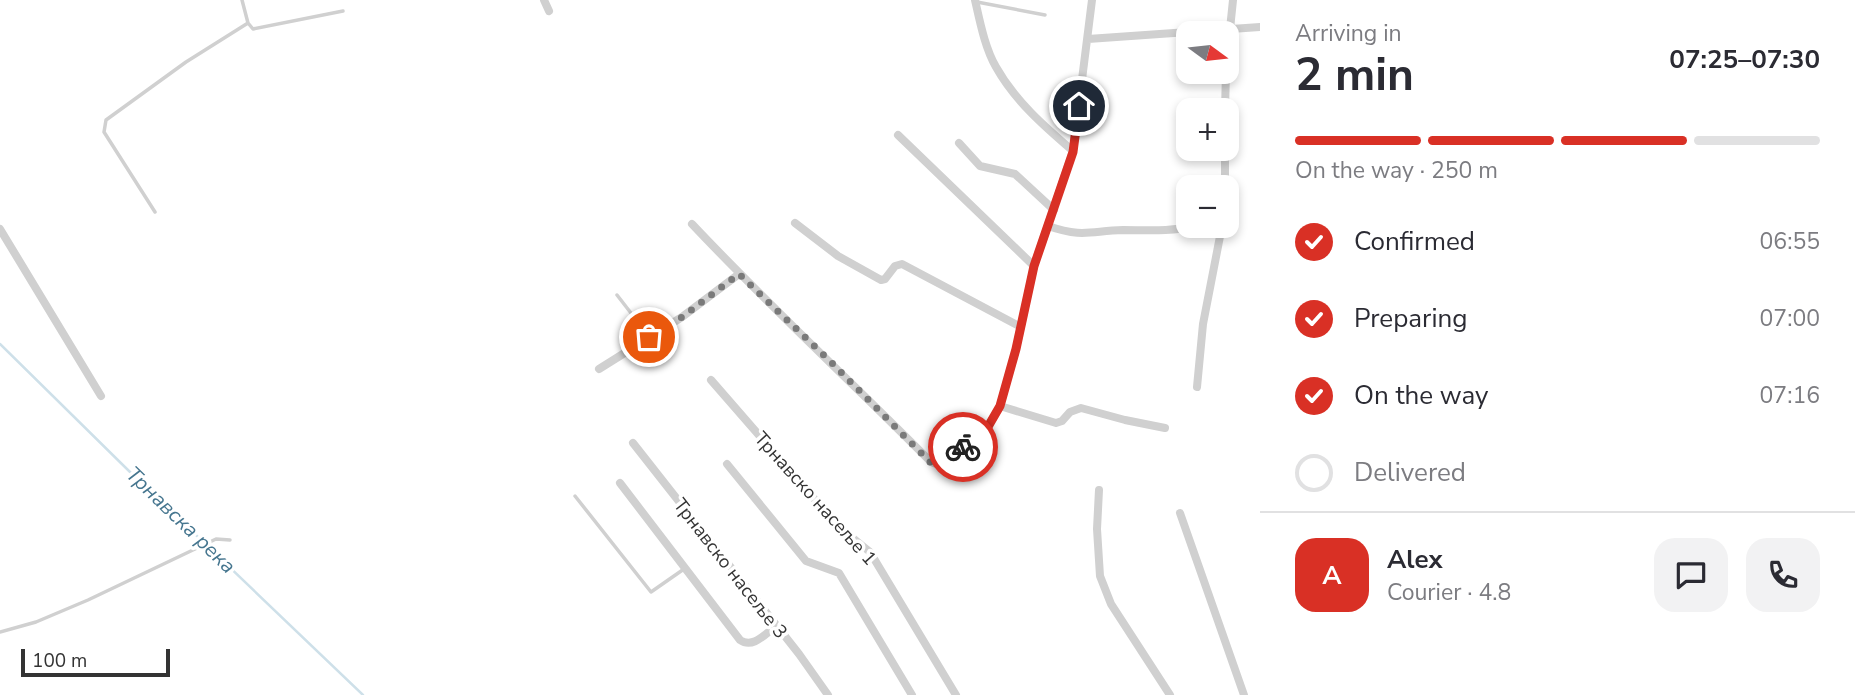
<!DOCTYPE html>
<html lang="en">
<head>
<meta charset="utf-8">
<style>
  :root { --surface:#fff; --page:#f2f2f3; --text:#2b2b33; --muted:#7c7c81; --line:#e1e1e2; --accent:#d93025 }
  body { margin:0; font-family:"Nunito Sans",sans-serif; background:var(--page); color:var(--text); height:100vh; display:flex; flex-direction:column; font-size:26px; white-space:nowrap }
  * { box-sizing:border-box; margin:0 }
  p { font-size:23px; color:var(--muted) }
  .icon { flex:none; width:38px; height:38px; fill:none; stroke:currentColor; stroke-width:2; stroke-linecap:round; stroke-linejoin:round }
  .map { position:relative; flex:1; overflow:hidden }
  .sheet { display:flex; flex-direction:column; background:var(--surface); width:595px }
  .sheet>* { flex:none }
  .needle { width:46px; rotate:105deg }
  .tools { position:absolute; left:1176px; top:21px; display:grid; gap:14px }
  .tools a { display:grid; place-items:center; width:63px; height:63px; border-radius:14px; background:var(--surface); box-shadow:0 4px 10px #0003; font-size:35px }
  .scale { position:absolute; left:21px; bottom:18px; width:149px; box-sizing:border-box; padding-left:7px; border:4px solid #333; border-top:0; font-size:19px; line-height:24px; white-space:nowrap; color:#333; -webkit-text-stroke:5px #fff; paint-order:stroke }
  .pin { position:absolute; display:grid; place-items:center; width:60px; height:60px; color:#fff; margin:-30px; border:4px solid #fff; border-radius:50%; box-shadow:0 2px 7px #0007 }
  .courier { position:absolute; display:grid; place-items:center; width:70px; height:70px; margin:-35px; border:5px solid #d93025; border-radius:50%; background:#fff; color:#222; box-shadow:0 2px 9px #0007 }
  .summary em { font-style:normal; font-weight:700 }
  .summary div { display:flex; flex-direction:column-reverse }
  .summary { display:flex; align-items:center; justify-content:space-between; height:119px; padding:0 35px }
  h1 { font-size:46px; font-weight:700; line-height:52px }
  .bar { display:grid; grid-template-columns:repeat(4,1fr); gap:10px 7px; align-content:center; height:84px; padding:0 35px }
  .bar i { height:9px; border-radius:5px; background:var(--line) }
  .bar .current { background:var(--accent) }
  .bar p { grid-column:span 4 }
  .line { display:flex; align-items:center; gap:18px; padding:0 35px; border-top:2px solid var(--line) }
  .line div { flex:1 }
  .round { display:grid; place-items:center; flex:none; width:74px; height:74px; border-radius:21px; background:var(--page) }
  ol { padding:0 35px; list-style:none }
  li { display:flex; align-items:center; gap:21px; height:77px }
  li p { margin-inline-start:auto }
  li .icon { padding:7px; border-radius:50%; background:var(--accent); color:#fff; stroke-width:4 }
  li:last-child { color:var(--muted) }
  li i { width:38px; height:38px; border:4px solid var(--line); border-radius:50% }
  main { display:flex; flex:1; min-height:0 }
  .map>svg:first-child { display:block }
</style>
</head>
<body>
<main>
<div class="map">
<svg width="1260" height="695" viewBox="0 0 1260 695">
  <rect width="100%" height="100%" fill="#fff"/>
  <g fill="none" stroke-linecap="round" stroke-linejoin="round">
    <!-- stream -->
    <path stroke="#cee0e9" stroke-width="2.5" d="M0,344L129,471L363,695"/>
    <!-- lane -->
    <path stroke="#d0d0d0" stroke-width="3.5" d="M977,2L1045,15
      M248,23L253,29L343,11
      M155,212L104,132L106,120L186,62L248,23L242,0
      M617,295L648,335
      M575,496L651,592L684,569
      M0,632L36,622L88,600L216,539L230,540"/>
    <!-- street -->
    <path stroke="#d0d0d0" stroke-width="8" d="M544,0L549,11
      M1088,39L1260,27
      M1227,58L1233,0
      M1225,110L1226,72
      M898,135L1034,266
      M959,143L980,166L1015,174L1054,210
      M1073,151L1092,0
      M1225,187V149
      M795,223L838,256L881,280L885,279L895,266L902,264L1019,326
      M692,224C769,306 852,382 931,462L942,466L989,425L1000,406L1016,349L1034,266L1073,151C1045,127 1015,101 996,67C985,48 980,22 975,0
      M1048,226C1083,238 1090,231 1123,230C1147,230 1170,232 1194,226
      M0,229L101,396
      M599,369L682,317L739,274
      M711,380L838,526L870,552L956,695
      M1197,387L1203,324L1222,226
      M1000,406L1056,423L1062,421L1070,412L1081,408L1125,420L1165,428
      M633,443L799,654L828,695
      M727,464L806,561L839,573L912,695
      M620,483L740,640C753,649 765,634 776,626
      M1099,490L1097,529L1100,576L1111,604L1170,695
      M1180,513L1244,695"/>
  </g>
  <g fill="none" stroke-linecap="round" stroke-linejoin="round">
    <!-- done -->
    <path stroke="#7a7a7a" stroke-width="7" stroke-dasharray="0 12.6" d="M649,337L682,317L739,274L831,362L930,462L942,466L963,447"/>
    <!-- route -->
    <path stroke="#d93025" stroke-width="9" d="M963,447L989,425L1000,406L1016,349L1034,266L1073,152L1079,106"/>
  </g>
  <g text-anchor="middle" stroke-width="7" stroke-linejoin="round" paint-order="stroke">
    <!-- street labels -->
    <g font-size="19" fill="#333" stroke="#fff">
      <text transform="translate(816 498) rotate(48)" y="7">Трнавско насеље 1</text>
      <text transform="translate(731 568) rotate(52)" y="7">Трнавско насеље 3</text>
    </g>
    <!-- water labels -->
    <g font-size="21" font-style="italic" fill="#46768f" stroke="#fff">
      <text transform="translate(181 520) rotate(44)" y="7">Трнавска река</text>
    </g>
  </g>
</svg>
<div class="tools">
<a><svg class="needle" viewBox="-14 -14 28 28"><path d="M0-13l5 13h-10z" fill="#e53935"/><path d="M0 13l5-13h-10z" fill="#7c7c81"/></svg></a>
<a>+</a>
<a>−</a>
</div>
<div class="scale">100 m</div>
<div class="pin" style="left:649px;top:337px;background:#ea580c"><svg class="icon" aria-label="bag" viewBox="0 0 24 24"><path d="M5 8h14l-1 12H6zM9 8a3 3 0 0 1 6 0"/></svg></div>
<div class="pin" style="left:1079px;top:106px;background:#1f2937"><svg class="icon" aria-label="home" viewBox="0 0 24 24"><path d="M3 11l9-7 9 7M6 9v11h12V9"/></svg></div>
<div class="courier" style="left:963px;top:447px"><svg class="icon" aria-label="bike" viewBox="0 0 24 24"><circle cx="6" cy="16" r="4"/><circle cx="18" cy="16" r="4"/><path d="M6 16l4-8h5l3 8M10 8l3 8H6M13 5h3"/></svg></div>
</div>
<section class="sheet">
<div class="summary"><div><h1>2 min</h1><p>Arriving in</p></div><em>07:25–07:30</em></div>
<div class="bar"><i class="current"></i><i class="current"></i><i class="current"></i><i></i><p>On the way · 250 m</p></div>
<ol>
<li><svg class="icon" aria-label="check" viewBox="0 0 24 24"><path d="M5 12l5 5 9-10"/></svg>Confirmed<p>06:55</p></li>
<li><svg class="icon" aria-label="check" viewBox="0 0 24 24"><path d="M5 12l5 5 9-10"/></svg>Preparing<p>07:00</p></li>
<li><svg class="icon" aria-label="check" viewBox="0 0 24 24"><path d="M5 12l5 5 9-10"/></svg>On the way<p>07:16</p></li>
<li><i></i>Delivered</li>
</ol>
<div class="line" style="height:126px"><b class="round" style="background:var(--accent);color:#fff">A</b><div><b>Alex</b><p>Courier · 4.8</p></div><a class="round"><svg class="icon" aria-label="chat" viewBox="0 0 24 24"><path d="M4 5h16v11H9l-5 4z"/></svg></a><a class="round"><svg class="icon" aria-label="phone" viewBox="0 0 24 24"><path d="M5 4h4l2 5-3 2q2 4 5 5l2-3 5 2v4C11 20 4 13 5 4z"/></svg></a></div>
</section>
</main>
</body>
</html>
